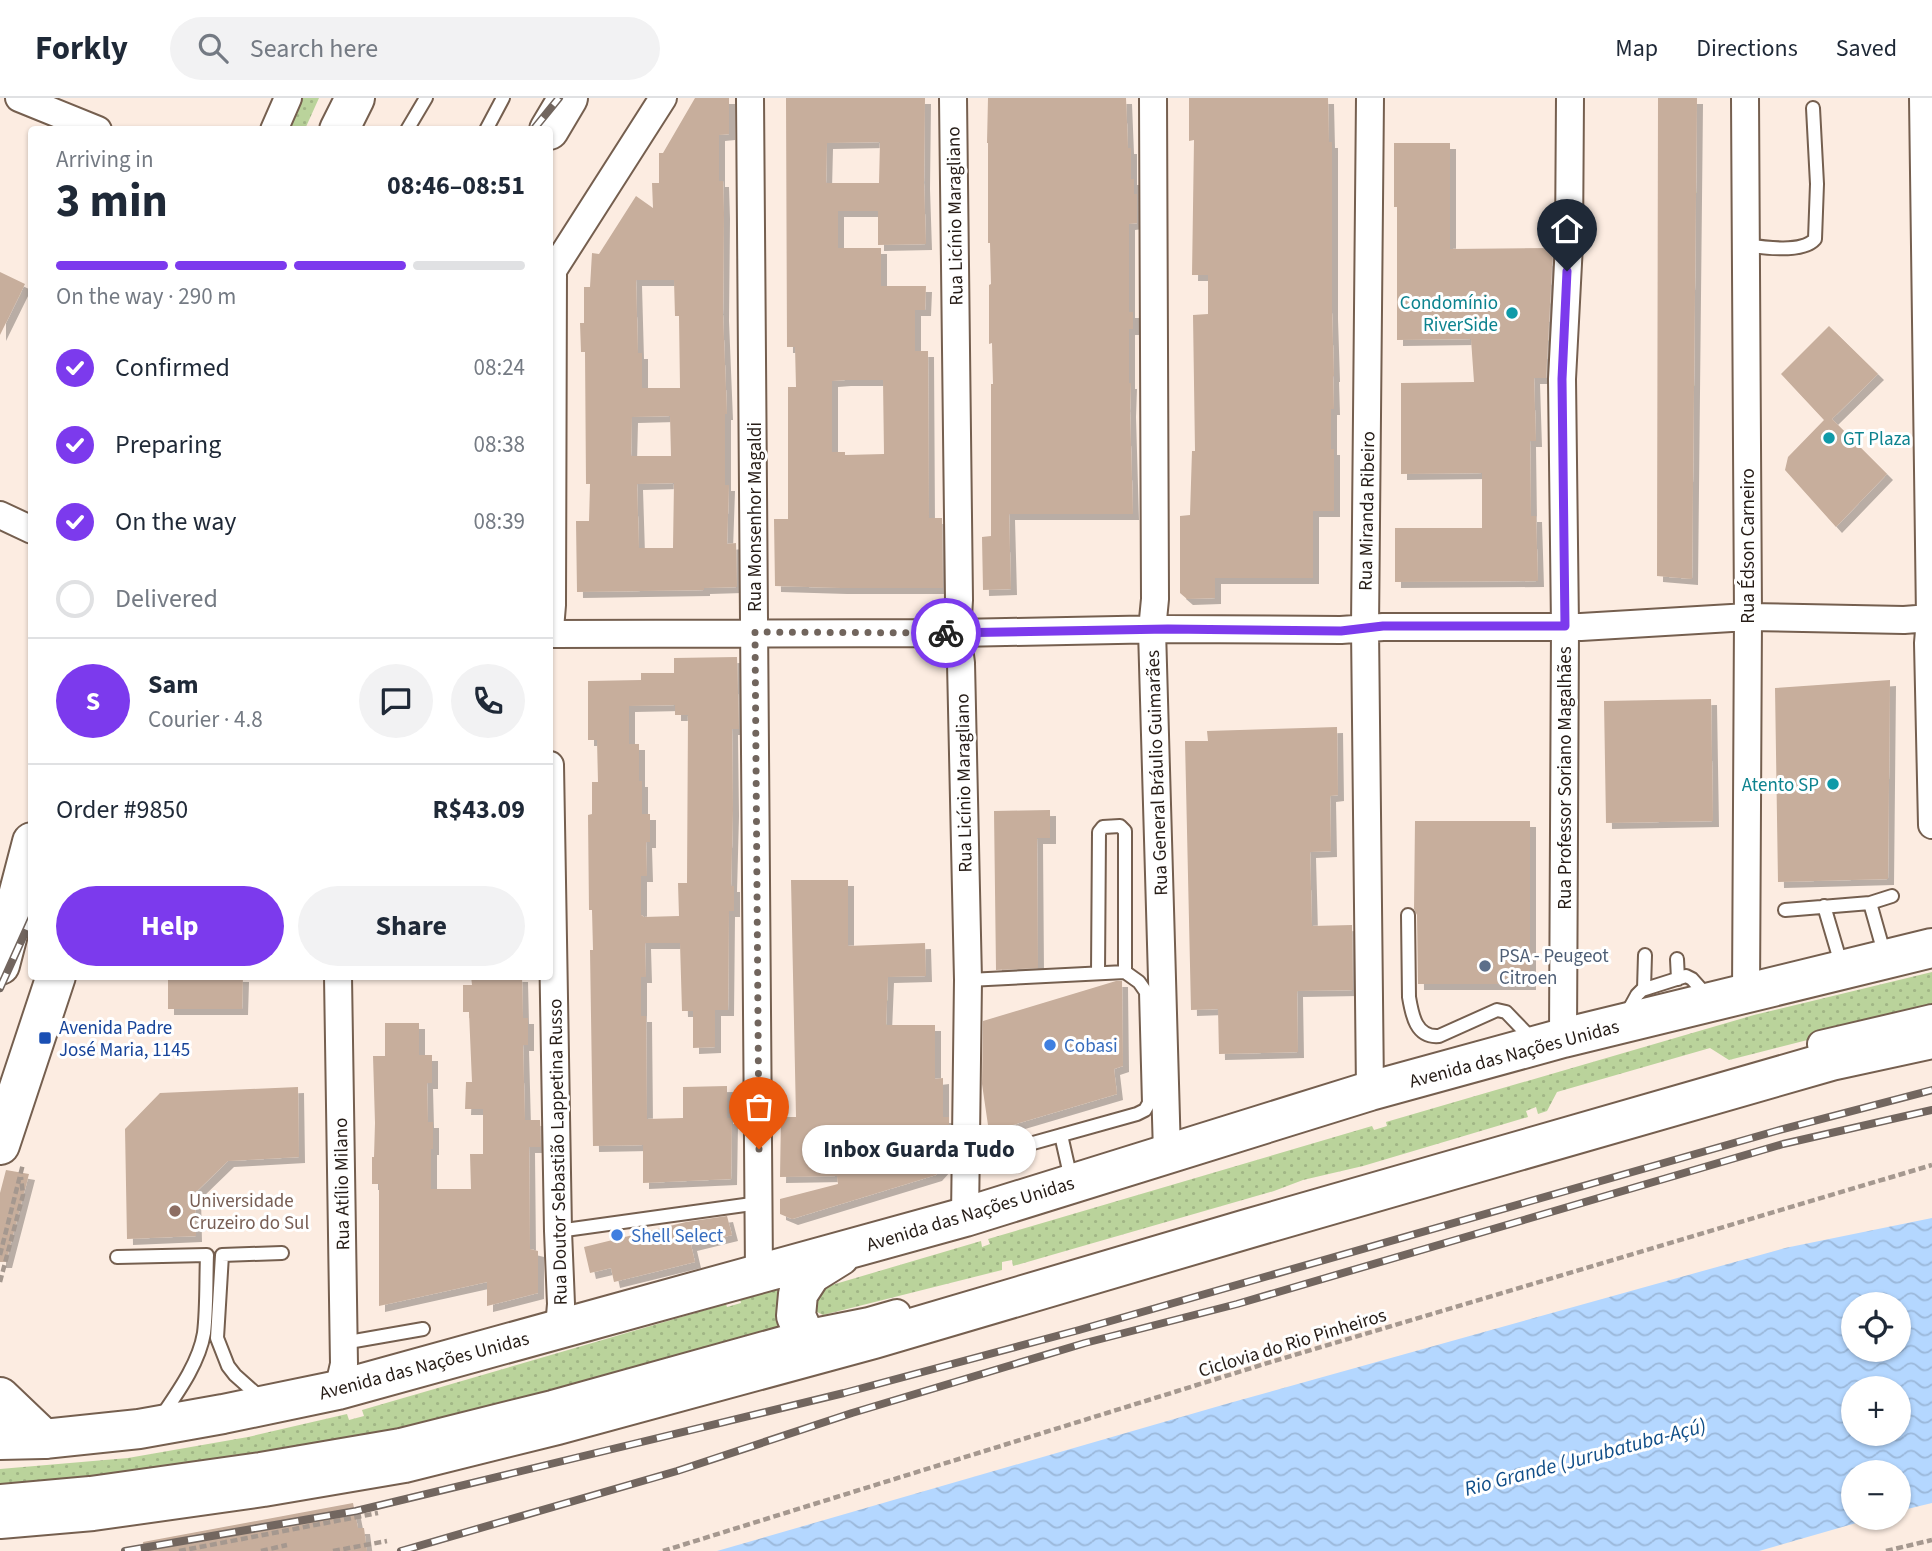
<!DOCTYPE html>
<html lang="en">
<head>
<meta charset="utf-8">
<style>
  :root { --surface:#fff; --page:#f2f2f3; --text:#1f2937; --muted:#747a83; --line:#e0e1e3; --accent:#7c3aed }
  body { margin:0; font-family:"Source Sans 3",sans-serif; background:var(--page); color:var(--text); height:100vh; display:flex; flex-direction:column; font-size:26px; white-space:nowrap }
  * { box-sizing:border-box; margin:0 }
  p { font-size:23px; color:var(--muted) }
  .icon { flex:none; width:38px; height:38px; fill:none; stroke:currentColor; stroke-width:2; stroke-linecap:round; stroke-linejoin:round }
  .map { position:relative; flex:1; overflow:hidden }
  .drawer { position:absolute; left:28px; top:28px; width:525px; height:854px; display:flex; flex-direction:column; background:var(--surface); border-radius:7px; box-shadow:0 2px 5px #0004 }
  .drawer>* { flex:none }
  .controls { position:absolute; left:1841px; top:1194px; display:grid; gap:14px }
  .controls a { display:grid; place-items:center; width:70px; height:70px; border-radius:50%; background:var(--surface); box-shadow:0 2px 5px #0004; font-size:35px }
  .pin { position:absolute; display:grid; place-items:center; width:60px; height:60px; color:#fff; margin:-72px -30px; border-radius:50% 50% 50% 0; rotate:-45deg; box-shadow:0 0 7px #0007 }
  .pin .icon { rotate:45deg }
  .courier { position:absolute; display:grid; place-items:center; width:70px; height:70px; margin:-35px; border:5px solid #7c3aed; border-radius:50%; background:#fff; color:#222; box-shadow:0 2px 9px #0007 }
  .bubble { position:absolute; height:49px; border-radius:24px; background:var(--surface); box-shadow:0 2px 5px #0004; font-size:23px; font-weight:700; line-height:49px; text-align:center }
  .summary em { font-style:normal; font-weight:700 }
  .summary div { display:flex; flex-direction:column-reverse }
  .summary { display:flex; align-items:center; justify-content:space-between; height:119px; padding:0 28px }
  h1 { font-size:46px; font-weight:700; line-height:52px }
  .bar { display:grid; grid-template-columns:repeat(4,1fr); gap:10px 7px; align-content:center; height:84px; padding:0 28px }
  .bar i { height:9px; border-radius:5px; background:var(--line) }
  .bar .on { background:var(--accent) }
  .bar p { grid-column:span 4 }
  .line { display:flex; align-items:center; gap:18px; padding:0 28px; border-top:2px solid var(--line) }
  .line div { flex:1 }
  .round { display:grid; place-items:center; flex:none; width:74px; height:74px; border-radius:37px; background:var(--page) }
  ol { padding:0 28px; list-style:none }
  li { display:flex; align-items:center; gap:21px; height:77px }
  li p { margin-inline-start:auto }
  li .icon { padding:7px; border-radius:50%; background:var(--accent); color:#fff; stroke-width:4 }
  li:last-child { color:var(--muted) }
  li i { width:38px; height:38px; border:4px solid var(--line); border-radius:50% }
  .action { display:flex; gap:14px; margin-top:auto; padding:14px 28px }
  .action a { flex:1; height:80px; border-radius:42px; background:var(--accent); color:#fff; font-size:28px; font-weight:700; line-height:80px; text-align:center }
  .action a+a { background:var(--page); color:var(--text) }
  header { display:flex; align-items:center; gap:42px; box-sizing:border-box; height:98px; padding:0 35px; background:var(--surface); border-bottom:2px solid var(--line) }
  header strong { font-size:33px }
  nav { display:flex; gap:38px; margin-inline-start:auto; font-size:24px }
  .search { width:490px; height:63px; background:var(--page); display:flex; align-items:center; gap:18px; box-sizing:border-box; padding:0 24px; border-radius:38px; color:var(--muted); font-size:26px }
  .map>svg:first-child { display:block }
</style>
</head>
<body>
<header>
<strong>Forkly</strong>
<div class="search"><svg class="icon" aria-label="search" viewBox="0 0 24 24"><circle cx="10" cy="10" r="6"/><path d="M15 15l6 6"/></svg>Search here</div>
<nav><a>Map</a><a>Directions</a><a>Saved</a></nav>
</header>
<div class="map">
<svg width="1932" height="1453" viewBox="0 0 1932 1453">
  <defs>
    <pattern id="green-dots" width="8" height="8" patternUnits="userSpaceOnUse" patternTransform="scale(1.75)"><rect width="8" height="8" fill="#bad39b"/><path d="M2 2h.1M6 6h.1" fill="none" stroke="#a0b585" stroke-width="1.8" stroke-linecap="round"/></pattern>
    <pattern id="water-waves" width="16" height="10" patternUnits="userSpaceOnUse" patternTransform="scale(1.75)"><rect width="16" height="10" fill="#b4d7ff"/><path d="M0 5q4-4 8 0t8 0" fill="none" stroke="#9bb8da"/></pattern>
    <filter id="shadow"><feDropShadow dx="6" dy="6" stdDeviation="0" flood-color="#0004"/></filter>
  </defs>
  <rect width="100%" height="100%" fill="#fcece1"/>
  <!-- green -->
  <path fill="url(#green-dots)" d="M291,0H319L305,31L278,32Z
    M1932,874V913L1886,922L1729,962L1710,950L1557,994L1547,1013L1538,1016L1536,1009L1526,1013L1528,1019L1363,1068L1303,1082L1274,1093L1013,1168L1012,1162L1002,1164V1172L823,1217L815,1213L811,1197L825,1189L981,1143L982,1149L990,1146L988,1141L1372,1028L1374,1032L1387,1028L1386,1024L1754,917Z
    M775,1192L778,1193L787,1229L497,1317L0,1397V1371L128,1360L248,1339L347,1316L349,1322L364,1318L362,1312L726,1206L727,1209L741,1205L740,1201Z"/>
  <!-- water -->
  <path fill="url(#water-waves)" fill-rule="evenodd" d="M1932,1120V1405L1899,1413V1374H1853V1419H1877L1759,1453H717L1226,1306L1785,1150ZM1853,1206H1899V1251H1853ZM1853,1290H1899V1335H1853Z"/>
  <!-- building -->
  <path fill="#c7ae9c" fill-rule="evenodd" filter="url(#shadow)" d="M695,0H729V36L719,37V83H723L724,115L723,217L727,316H725V387H729L727,446L736,445L737,489L704,490V492L577,494L576,423H589L590,386H586L585,254H581L580,225H584V189H590L592,155L599,156L636,98L653,110L652,85H659V55H663ZM636,182H674L675,218H679L680,290H642V255H638ZM670,318L671,358H631L632,319ZM674,385L673,450H639L637,386Z
    M786,0H925L924,85L926,146L878,147V113H838V150H881V188H926L925,212H915V253H928L929,420H942L943,490H841L775,488L774,421H788V289H796L795,249H787ZM880,44L879,85H826L827,45ZM845,282H883L884,356L845,357V354H832V283Z
    M988,0H1126L1128,50H1131V81H1134V96H1137V125L1129,126V214H1133V231H1129V285H1131L1130,313L1133,416H1009L1011,491L983,492L982,439L991,438V286H993L992,245L989,246V187L991,186L990,145H988V45H987Z
    M1189,0H1328L1329,44H1332V215L1334,278H1333L1334,311H1331V351H1334V413H1313V480H1215V500L1187,501L1180,495V418L1190,417L1192,353H1195L1193,217L1208,216V177H1192L1194,42L1189,43Z
    M1658,0H1697L1692,481L1657,478Z
    M1394,45H1450V151L1553,150L1546,280H1534L1536,343H1530L1531,418H1536L1538,483L1395,484V430H1482V375L1401,376V285L1474,284L1471,241L1397,242V109H1394Z
    M0,174L25,186L0,237Z
    M1829,228L1878,276L1832,321L1887,376L1836,429L1785,372L1788,359L1824,322L1781,276Z
    M737,559L739,631H732L733,712L731,788H734V813H729L728,912H715V949L693,950V913H682L680,845H645L646,879H641V918H646L647,1021L683,1020V989L727,988V1020H732L731,1081L643,1085V1047L593,1048L590,852H593L592,812H589L588,717L592,716V684H598L597,642H588V583L641,582V575H674V560ZM675,607V617H688L687,785H678L679,818L644,819L641,817V778H647L646,744H650V716H642V683H639V646H629V608Z
    M1890,582L1888,781L1778,784L1775,590Z
    M1711,601L1713,723L1606,725L1604,603Z
    M1337,629L1338,697L1330,698L1331,753L1310,754L1312,828L1352,827L1353,892L1297,893L1298,954L1219,956L1218,911L1191,912L1185,643H1208L1207,633Z
    M1050,712V740H1037L1038,870L996,872L994,713Z
    M1415,723H1530V886H1418L1417,817L1414,811Z
    M791,782H848V848L925,845L926,878L888,879L886,927H935V981L943,980V1019H949V1066L945,1067L936,1077L792,1121L780,1116V1101L838,1086L837,1078L780,1079L781,1019H796Z
    M168,878H243L242,911H168Z
    M471,878H522L523,920H528V947H523L525,1022H540L541,1049H529L530,1151L538,1153V1195L487,1208V1184L379,1208V1086H372V1059H374L375,1025L373,958H385V925H419V957H432V985H427L428,1024H433V1051H431V1091H471L470,1056H483V1011H465L466,984H472L469,914H463V887H472Z
    M1116,883H1122L1123,968L1114,971L1117,996L989,1034L982,986L983,923Z
    M298,989L299,1059L228,1063L195,1095L196,1138L127,1141L125,1031L160,995Z
    M6,1072L29,1076L6,1164H0V1095Z
    M727,1118L732,1137L691,1147L695,1164L614,1184L611,1170L590,1175L584,1149L686,1124Z
    M353,1405L358,1430H364L367,1453H144L143,1444Z"/>
  <g fill="none" stroke-linecap="round" stroke-linejoin="round">
    <!-- service casing -->
    <g stroke="#755f4f" stroke-width="16">
      <path id="service" d="M407,32L426,0
        M486,32L503,0
        M1747,147C1765,150 1803,155 1815,141L1817,86L1813,10
        M1824,808L1842,869
        M1785,812L1870,805
        M1408,817L1409,899C1412,917 1416,940 1439,938L1497,912L1506,914L1533,942
        M1885,858L1870,805L1892,798
        M1677,861L1678,881
        M1098,875L1099,734L1103,729L1120,728L1125,733V874
        M968,882L1125,874L1139,884L1146,894L1149,1005L1145,1012L1137,1016L1008,1052
        M1644,891L1645,857
        M1626,917L1637,897L1642,892L1686,878L1692,881L1708,899
        M1061,1037L1071,1081
        M558,1133L759,1105
        M117,1159L207,1157C206,1183 207,1210 204,1235C199,1265 178,1294 161,1319
        M343,1245L423,1231
        M262,1301L235,1277L228,1268L217,1240L222,1157L282,1155"/>
    </g>
    <!-- minor casing -->
    <g stroke="#755f4f" stroke-width="30">
      <path id="minor" d="M19,0L98,32
        M750,0L759,1174
        M953,0L959,502L957,535L961,565L968,882L965,1119
        M1153,0L1155,501L1152,532L1167,1055
        M1370,0L1365,530L1370,993
        M1745,0L1748,519L1746,897
        M1923,0L1930,520L1928,545L1932,727
        M274,32L288,0
        M550,177L663,0
        M0,417L32,432
        M550,531L552,507L553,171
        M550,536L957,535L1168,531L1341,532L1383,529H1581L1748,519L1904,522L1930,520
        M550,667L558,1133L561,1206L559,1230
        M1563,940L1565,528L1562,281L1569,146L1570,0
        M1821,946L1932,920
        M338,1292L344,1266L338,878
        M0,1400L90,1392L260,1368L400,1344L552,1306L804,1236L869,1223L897,1215"/>
    </g>
    <!-- primary casing -->
    <g stroke="#755f4f" stroke-width="42">
      <path id="primary" d="M339,32L355,0
        M549,32L568,0
        M0,867L32,744
        M0,1047L56,878
        M0,1299L44,1341"/>
    </g>
    <!-- trunk casing -->
    <g stroke="#755f4f" stroke-width="42">
      <path id="trunk" d="M824,1254L804,1236L796,1218L798,1196L811,1176L840,1158
        M0,1342L44,1341L139,1331L223,1316L338,1292L965,1119L1370,993L1563,940L1932,850
        M0,1421L93,1413L263,1389L404,1365L557,1327L874,1241L1247,1131L1831,963L1932,941"/>
    </g>
    <!-- path -->
    <path stroke="#a5988f" stroke-width="4.5" stroke-dasharray="7 3.5" stroke-linecap="butt" d="M0,1157L23,1066
      M0,1184L23,1097L21,1079
      M179,1453L378,1415
      M261,1453L287,1447
      M333,1453L387,1443
      M663,1453L1274,1263L1932,1067
      M1886,1453L1932,1442"/>
    <!-- service -->
    <use href="#service" stroke="#fff" stroke-width="12"/>
    <!-- minor -->
    <use href="#minor" stroke="#fff" stroke-width="26"/>
    <!-- primary -->
    <use href="#primary" stroke="#fff" stroke-width="38"/>
    <!-- trunk -->
    <use href="#trunk" stroke="#fff" stroke-width="38"/>
    <!-- rail casing -->
    <g stroke="#72665f" stroke-width="8">
      <path id="rail" d="M533,32L559,0
        M0,890L32,819
        M125,1453L356,1413L844,1295L1079,1232L1776,1033L1932,992
        M401,1453L677,1373L852,1315L1085,1245L1237,1206L1783,1046L1932,1012"/>
    </g>
    <!-- rail -->
    <use href="#rail" stroke="#fff" stroke-width="5" stroke-dasharray="16" stroke-linecap="butt"/>
  </g>
  <g fill="none" stroke-linecap="round" stroke-linejoin="round">
    <!-- done -->
    <path stroke="#71655d" stroke-width="7" stroke-dasharray="0 12.6" d="M759,1051L755,534L946,535"/>
    <!-- route -->
    <path stroke="#7c3aed" stroke-width="9" d="M946,535L1168,531L1341,533L1383,528H1565L1562,281L1567,173"/>
  </g>
  <!-- markers -->
  <g fill="#0f9aa8" stroke="#fff" stroke-width="2.5">
    <circle cx="1512" cy="215" r="7"/>
    <circle cx="1829" cy="340" r="7"/>
    <circle cx="1833" cy="686" r="7"/>
  </g>
  <circle fill="#5c6f8a" stroke="#fff" stroke-width="2.5" cx="1485" cy="868" r="7"/>
  <rect fill="#1a4fb4" stroke="#fff" stroke-width="2.5" x="38" y="933" width="14" height="14" rx="3.5"/>
  <g fill="#3f7fe0" stroke="#fff" stroke-width="2.5">
    <circle cx="1050" cy="947" r="7"/>
    <circle cx="617" cy="1137" r="7"/>
  </g>
  <circle fill="#8d6e63" stroke="#fff" stroke-width="2.5" cx="175" cy="1113" r="7"/>
  <g text-anchor="middle" stroke-width="6" stroke-linejoin="round" paint-order="stroke">
    <!-- street labels -->
    <g font-size="19" fill="#261c16" stroke="#fff">
      <text transform="translate(954 118) rotate(-91)" y="7">Rua Licínio Maragliano</text>
      <text transform="translate(1366 413) rotate(-89)" y="7">Rua Miranda Ribeiro</text>
      <text transform="translate(754 419) rotate(-90)" y="7">Rua Monsenhor Magaldi</text>
      <text transform="translate(1747 448) rotate(-90)" y="7">Rua Édson Carneiro</text>
      <text transform="translate(1156 675) rotate(-92)" y="7">Rua General Bráulio Guimarães</text>
      <text transform="translate(1564 680) rotate(-90)" y="7">Rua Professor Soriano Magalhães</text>
      <text transform="translate(963 685) rotate(-91)" y="7">Rua Licínio Maragliano</text>
      <text transform="translate(1514 955) rotate(-15)" y="7">Avenida das Nações Unidas</text>
      <text transform="translate(557 1054) rotate(-91)" y="7">Rua Doutor Sebastião Lappetina Russo</text>
      <text transform="translate(341 1086) rotate(-91)" y="7">Rua Atílio Milano</text>
      <text transform="translate(970 1115) rotate(-17)" y="7">Avenida das Nações Unidas</text>
      <text transform="translate(1292 1244) rotate(-17)" y="7">Ciclovia do Rio Pinheiros</text>
      <text transform="translate(424 1267) rotate(-15)" y="7">Avenida das Nações Unidas</text>
    </g>
    <!-- culture labels -->
    <g font-size="19" fill="#0d838f" stroke="#fff" text-anchor="end">
      <text x="1498" y="211">Condomínio<tspan x="1498" dy="22">RiverSide</tspan></text>
      <text x="1843" y="347" text-anchor="start">GT Plaza</text>
      <text x="1819" y="693">Atento SP</text>
    </g>
    <!-- service labels -->
    <g font-size="19" fill="#4e5e75" stroke="#fff" text-anchor="start">
      <text x="1499" y="864">PSA - Peugeot<tspan x="1499" dy="22">Citroen</tspan></text>
    </g>
    <!-- transit labels -->
    <g font-size="19" fill="#164399" stroke="#fff" text-anchor="start">
      <text x="59" y="936">Avenida Padre<tspan x="59" dy="22">José Maria, 1145</tspan></text>
    </g>
    <!-- shop labels -->
    <g font-size="19" fill="#366cbe" stroke="#fff" text-anchor="start">
      <text x="1064" y="954">Cobasi</text>
      <text x="631" y="1144">Shell Select</text>
    </g>
    <!-- education labels -->
    <g font-size="19" fill="#785e54" stroke="#fff" text-anchor="start">
      <text x="189" y="1109">Universidade<tspan x="189" dy="22">Cruzeiro do Sul</tspan></text>
    </g>
    <!-- water labels -->
    <g font-size="21" font-style="italic" fill="#104e88" stroke="#fff">
      <text transform="translate(1585 1359) rotate(-15)" y="7">Rio Grande (Jurubatuba-Açú)</text>
    </g>
  </g>
</svg>
<div class="controls">
<a><svg class="icon" aria-label="locate" viewBox="0 0 24 24"><circle cx="12" cy="12" r="6"/><path d="M12 2v4M12 18v4M2 12h4M18 12h4"/></svg></a>
<a>+</a>
<a>−</a>
</div>
<div class="pin" style="left:759px;top:1051px;background:#ea580c"><svg class="icon" aria-label="bag" viewBox="0 0 24 24"><path d="M5 8h14l-1 12H6zM9 8a3 3 0 0 1 6 0"/></svg></div>
<div class="pin" style="left:1567px;top:173px;background:#1f2937"><svg class="icon" aria-label="home" viewBox="0 0 24 24"><path d="M3 11l9-7 9 7M6 9v11h12V9"/></svg></div>
<div class="courier" style="left:946px;top:535px"><svg class="icon" aria-label="bike" viewBox="0 0 24 24"><circle cx="6" cy="16" r="4"/><circle cx="18" cy="16" r="4"/><path d="M6 16l4-8h5l3 8M10 8l3 8H6M13 5h3"/></svg></div>
<div class="bubble" style="left:802px;top:1027px;width:234px">Inbox Guarda Tudo</div>
<section class="drawer">
<div class="summary"><div><h1>3 min</h1><p>Arriving in</p></div><em>08:46–08:51</em></div>
<div class="bar"><i class="on"></i><i class="on"></i><i class="on"></i><i></i><p>On the way · 290 m</p></div>
<ol>
<li><svg class="icon" aria-label="check" viewBox="0 0 24 24"><path d="M5 12l5 5 9-10"/></svg>Confirmed<p>08:24</p></li>
<li><svg class="icon" aria-label="check" viewBox="0 0 24 24"><path d="M5 12l5 5 9-10"/></svg>Preparing<p>08:38</p></li>
<li><svg class="icon" aria-label="check" viewBox="0 0 24 24"><path d="M5 12l5 5 9-10"/></svg>On the way<p>08:39</p></li>
<li><i></i>Delivered</li>
</ol>
<div class="line" style="height:126px"><b class="round" style="background:var(--accent);color:#fff">S</b><div><b>Sam</b><p>Courier · 4.8</p></div><a class="round"><svg class="icon" aria-label="chat" viewBox="0 0 24 24"><path d="M4 5h16v11H9l-5 4z"/></svg></a><a class="round"><svg class="icon" aria-label="phone" viewBox="0 0 24 24"><path d="M5 4h4l2 5-3 2q2 4 5 5l2-3 5 2v4C11 20 4 13 5 4z"/></svg></a></div>
<div class="line" style="height:91px"><div>Order #9850</div><b>R$43.09</b></div>
<div class="action"><a>Help</a><a>Share</a></div>
</section>
</div>
</body>
</html>
